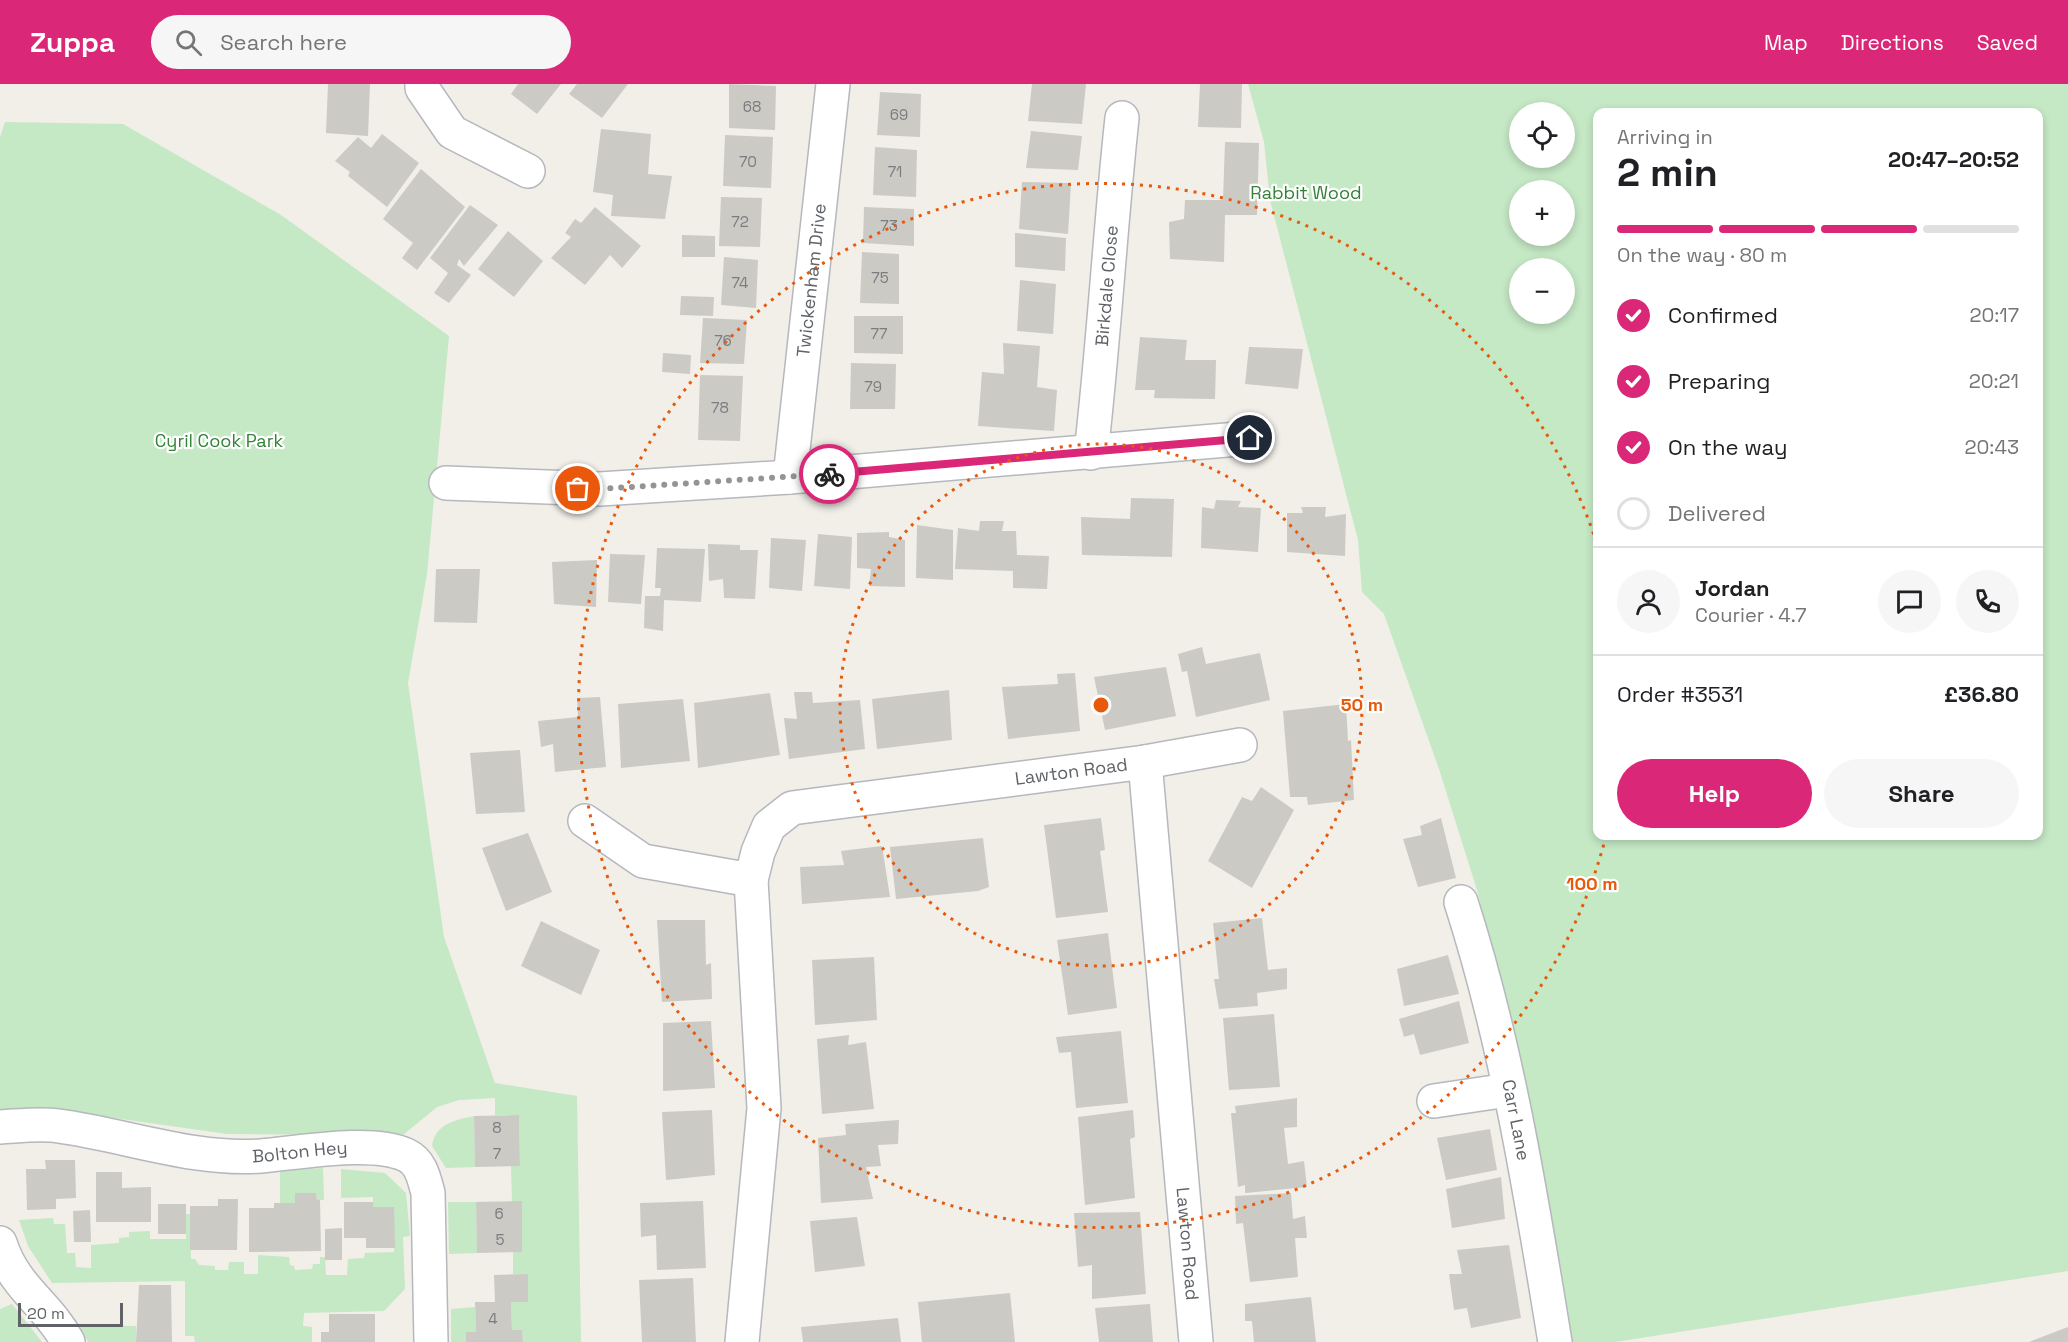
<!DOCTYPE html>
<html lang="en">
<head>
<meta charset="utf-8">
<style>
  :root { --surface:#fff; --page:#f6f6f6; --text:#202124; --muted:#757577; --line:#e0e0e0; --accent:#db2777 }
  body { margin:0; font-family:"Space Grotesk",sans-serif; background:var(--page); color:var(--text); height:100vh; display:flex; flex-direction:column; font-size:22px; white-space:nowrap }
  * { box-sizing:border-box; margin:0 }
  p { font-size:20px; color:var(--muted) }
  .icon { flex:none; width:33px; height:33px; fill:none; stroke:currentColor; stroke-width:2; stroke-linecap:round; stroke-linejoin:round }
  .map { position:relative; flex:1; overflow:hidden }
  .details { position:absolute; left:1593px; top:24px; width:450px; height:732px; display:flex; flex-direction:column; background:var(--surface); border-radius:12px; box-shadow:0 3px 9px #0003 }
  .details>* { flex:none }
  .buttons { position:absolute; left:1509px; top:18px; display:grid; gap:12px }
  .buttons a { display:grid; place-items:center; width:66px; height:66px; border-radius:50%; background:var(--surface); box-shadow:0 3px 9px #0003; font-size:30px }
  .scale { position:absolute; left:18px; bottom:15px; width:105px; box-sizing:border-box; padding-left:6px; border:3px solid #5f6368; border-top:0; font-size:16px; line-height:21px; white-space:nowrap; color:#5f6368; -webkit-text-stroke:4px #fff; paint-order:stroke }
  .pin { position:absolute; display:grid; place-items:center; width:51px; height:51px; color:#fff; margin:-26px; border:3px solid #fff; border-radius:50%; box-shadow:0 2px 6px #0007 }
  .courier { position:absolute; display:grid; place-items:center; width:60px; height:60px; margin:-30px; border:4px solid #db2777; border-radius:50%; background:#fff; color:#222; box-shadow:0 2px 8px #0007 }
  .overview em { font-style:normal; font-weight:600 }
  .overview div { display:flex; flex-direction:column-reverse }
  .overview { display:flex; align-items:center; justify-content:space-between; height:102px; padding:0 24px }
  h1 { font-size:39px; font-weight:600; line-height:45px }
  .bar { display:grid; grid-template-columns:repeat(4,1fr); gap:9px 6px; align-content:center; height:72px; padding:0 24px }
  .bar i { height:8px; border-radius:4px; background:var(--line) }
  .bar .current { background:var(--accent) }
  .bar p { grid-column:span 4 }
  .line { display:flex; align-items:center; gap:15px; padding:0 24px; border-top:2px solid var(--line) }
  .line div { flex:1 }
  .round { display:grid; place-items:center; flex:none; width:63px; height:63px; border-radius:32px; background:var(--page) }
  ol { padding:0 24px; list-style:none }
  li { display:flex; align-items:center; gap:18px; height:66px }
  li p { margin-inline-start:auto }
  li .icon { padding:6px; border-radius:50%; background:var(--accent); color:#fff; stroke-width:4 }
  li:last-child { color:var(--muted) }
  li i { width:33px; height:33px; border:3px solid var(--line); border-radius:50% }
  .primary-button { display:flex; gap:12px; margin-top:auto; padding:12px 24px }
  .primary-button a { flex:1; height:69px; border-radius:36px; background:var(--accent); color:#fff; font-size:24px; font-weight:600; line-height:69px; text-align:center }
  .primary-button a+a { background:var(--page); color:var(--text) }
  header { display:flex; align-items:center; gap:36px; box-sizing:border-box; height:84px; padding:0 30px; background:var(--accent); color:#fff }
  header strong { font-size:28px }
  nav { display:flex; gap:33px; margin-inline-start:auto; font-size:21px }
  .search { width:420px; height:54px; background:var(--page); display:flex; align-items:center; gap:15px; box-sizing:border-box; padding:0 21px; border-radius:33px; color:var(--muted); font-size:22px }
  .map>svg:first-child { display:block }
</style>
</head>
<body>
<header>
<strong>Zuppa</strong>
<div class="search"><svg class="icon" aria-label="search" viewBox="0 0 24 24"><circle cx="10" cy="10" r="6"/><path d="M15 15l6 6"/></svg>Search here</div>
<nav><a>Map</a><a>Directions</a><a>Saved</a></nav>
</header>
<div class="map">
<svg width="2068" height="1258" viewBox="0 0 2068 1258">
  <rect width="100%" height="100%" fill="#f1efe8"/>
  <!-- green -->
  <path fill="#c5e8c5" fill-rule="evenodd" d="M1248,0H2068V1187L1615,1258H1568L1503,910L1477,806L1439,685L1384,530L1362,508L1358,456L1270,116L1264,58ZM1520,28H1564V74H1520ZM1598,28H2038V752H1598ZM1520,106H1564V152H1520ZM1520,184H1564V230H1520Z
    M5,38L123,40L281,131L449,252L427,490L408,599L444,853L495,999L577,1012L581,1258H523L522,1246H512L511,1218H528V1190H513V1168H522V1117H512L511,1082H520L519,1031H495V1014L459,1016L437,1023L403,1051L227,1050L72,1028L0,1027V53Z
    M474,1032L475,1083L446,1084L432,1062C435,1040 455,1036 474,1032Z
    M323,1084L324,1116H317L316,1109H295V1119H280V1087Z
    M341,1085L385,1089L406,1109L410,1152L403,1153L405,1205L384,1227L304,1229L303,1242L312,1243V1258H195L194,1252H185V1197L52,1199L28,1162L19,1136L53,1134L54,1140H65L67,1169H75L76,1183L91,1184V1161L119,1159V1154L129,1153V1148L150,1147V1155H186V1130H190L191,1175H195L199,1181L215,1182V1186H228L229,1178H244V1190H258V1171L289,1173L290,1181L294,1182L295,1186L312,1185L313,1180H320V1173H325L326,1191H347L348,1175L364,1174L365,1169L394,1168V1123H373V1113L341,1114Z
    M448,1118H476L477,1169L449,1170Z
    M12,1220L42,1258H0V1225Z
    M475,1223L476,1248H466V1258H451V1225Z
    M79,1241L136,1242V1258H88Z"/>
  <!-- building -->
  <path fill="#cccac5" d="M328,0H370L368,52L326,49Z
    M518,0H561L537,30L511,10Z
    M577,0H628L602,34L569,10Z
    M729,0L776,2L775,46L729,44Z
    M1032,0H1086L1082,40L1028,37Z
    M1200,0H1242L1241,44L1198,43Z
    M880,8L921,10L920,53L877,51Z
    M601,45L651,50L648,90L672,92L665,135L611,132L613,111L593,108Z
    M1031,47L1082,52L1078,86L1026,84Z
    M382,50L419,79L387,123L348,92L350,88L335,77L358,53L371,64Z
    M725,51L773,53L771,104L723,102Z
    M1225,58L1259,59L1257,131H1225L1224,178L1170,175L1169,138L1184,135L1185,116H1223Z
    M875,63L917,66L916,113L873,111Z
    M421,85L465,123L417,186L402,174L413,159L383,135Z
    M1022,98L1071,99L1068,150L1019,145Z
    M721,113L762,114L760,163L719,162Z
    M470,121L498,141L464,182L459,175L457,181L471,191L449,219L434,209L448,189L430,174Z
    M595,123L641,162L622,184L610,171L585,201L551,174L571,153L565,149L575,135L581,139Z
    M864,123L914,125V162L863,159Z
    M508,147L543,177L514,213L478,185Z
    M1015,149L1066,154L1065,187L1015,183Z
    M682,151L715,152V173H682Z
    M862,168L899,170V220L860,219Z
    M724,173L758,176L756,224L721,221Z
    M1020,196L1056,200L1053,250L1017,247Z
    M681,212L714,213L713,232L680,231Z
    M854,232H903V270L854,269Z
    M703,234L747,236L744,280L700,279Z
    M1140,253L1187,256L1185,276H1216L1215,315L1154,314L1155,306H1135Z
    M1003,259L1040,262L1037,303L1057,306L1054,347L978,342L982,288L1004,290Z
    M1249,263L1303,265L1298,305L1245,300Z
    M663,269L691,271L690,290L662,288Z
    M851,279L896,280L895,325H850Z
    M700,291L743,292L740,357L698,356Z
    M1131,414L1174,415L1172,473L1082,471L1081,433L1130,435Z
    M1216,416L1241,417L1238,423L1261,424L1258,468L1201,464L1202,423L1214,425Z
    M1301,423H1326L1325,433L1346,430L1345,472L1287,468V429H1303Z
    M980,437H1004L1002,447H1016L1017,471L1049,472L1047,505L1013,504V487L955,485L958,444L979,447Z
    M917,441L953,446V496L916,494Z
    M889,448V453L905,456V503L869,502L871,485L857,484V449Z
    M818,450L852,453L850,505L814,502Z
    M771,454L806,456L802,507L769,504Z
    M708,460L740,461V466H758L755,515L724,514L723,495L709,497Z
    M657,464L705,465L701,518L664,516L663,547L644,544L645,512H660L661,504H655Z
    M610,470L645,471L641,520L608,518Z
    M597,476L596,523L554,520L552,478Z
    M436,485H480L477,539L434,538Z
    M1202,563L1206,580L1260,569L1270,616L1196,633L1187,587L1182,588L1178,570Z
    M1166,583L1176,632L1105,646L1094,593Z
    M1075,589L1080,647L1008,655L1002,603L1058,600L1057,590Z
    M949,606L952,656L877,665L872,615Z
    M794,608H812L813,619L860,616L865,665L789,675L784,634L797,635Z
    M770,609L780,671L698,684L694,619Z
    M600,613L606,683L555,688L553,660L541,663L538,637L578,633L577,614Z
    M683,615L690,677L621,684L618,620Z
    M1346,620L1348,657L1351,656L1354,716L1308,721L1307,713H1290L1283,627Z
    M520,666L525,728L476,730L470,669Z
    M1261,703L1294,726L1252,804L1208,777L1242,713L1252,717Z
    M1101,734L1105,766L1100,767L1108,828L1056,834L1044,741Z
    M1441,734L1456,794L1418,803L1403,755L1422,751L1420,742Z
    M528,749L552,808L506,827L482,764Z
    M983,754L989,803L978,807L896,815L890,763Z
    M882,762L890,813L802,820L800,783L844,781L841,767Z
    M1262,834L1268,886L1287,884V905L1257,909L1258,922L1219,925L1214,895H1219L1213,839Z
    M657,836H705L706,881L711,879L712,915L662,918Z
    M541,837L600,866L581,911L521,882Z
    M1108,849L1117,924L1068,931L1057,856Z
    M1448,871L1459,910L1404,922L1397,885Z
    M874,873L877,936L815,941L812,876Z
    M1459,917L1469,959L1420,971L1414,950L1404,953L1399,935Z
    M1274,930L1280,1003L1229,1006L1223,934Z
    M711,937L715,1004L663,1007V939Z
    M1121,947L1128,1019L1076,1024L1071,968L1059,969L1056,953Z
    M849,951L848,961L866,958L874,1025L822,1030L817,955Z
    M1297,1014V1043L1284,1044L1288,1080L1304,1077L1307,1103L1245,1109V1101L1238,1103L1231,1029H1236L1235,1022Z
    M712,1026L715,1091L666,1096L662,1028Z
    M1133,1026L1135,1053L1130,1055L1135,1114L1085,1121L1078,1033Z
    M519,1031L520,1082L475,1083L474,1032Z
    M899,1036L898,1060L878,1061L881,1082L866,1083L873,1115L821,1119L818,1054L846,1051L845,1040Z
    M1490,1045L1497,1086L1446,1096L1437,1054Z
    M45,1076H75L76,1114L56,1115V1125L27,1126L26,1085H46Z
    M96,1088H122V1104L151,1103V1138H96Z
    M1501,1093L1505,1135L1452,1144L1446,1105Z
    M295,1109H316L317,1116H320L321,1167L249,1168V1124H274V1119H295Z
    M1291,1109L1293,1135L1305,1132L1307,1154H1295L1298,1193L1250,1198L1243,1139L1236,1140L1235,1112Z
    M218,1115H238L237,1166H190V1122H218Z
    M522,1117V1168L477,1169L476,1118Z
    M703,1117L706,1184L657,1186L656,1151L641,1153L640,1119Z
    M344,1118H373V1123H394L395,1164H366V1154H344Z
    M158,1120H186V1150H158Z
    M90,1126L91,1158H74L73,1127Z
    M1140,1128L1146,1210L1092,1215V1181L1078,1183L1074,1129Z
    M857,1133L865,1182L815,1188L810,1137Z
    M342,1144V1176H325V1145Z
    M1509,1161L1521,1234L1471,1244L1467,1224L1454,1226L1449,1190H1462L1457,1166Z
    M528,1190V1218H511L512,1246H522L523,1258H466V1248H476L475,1218H495L494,1191Z
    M693,1194L696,1258H642L639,1196Z
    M139,1201H171L172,1258H136Z
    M1010,1209L1015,1258H922L918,1218Z
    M1311,1213L1316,1258H1254L1252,1237H1245V1220Z
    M1150,1220L1153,1258H1099L1095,1224Z
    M329,1230H375V1258H321V1248H329Z
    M898,1234L901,1258H803L801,1243Z
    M2068,1243V1258H2029Z"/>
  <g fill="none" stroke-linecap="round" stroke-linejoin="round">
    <!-- street casing -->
    <g stroke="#b5b8bc" stroke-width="36">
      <g id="street">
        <path d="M422,0V4L452,48L528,87"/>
        <path id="s1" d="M1091,369C1104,257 1110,145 1122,34"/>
        <path id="s2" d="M790,393L833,0"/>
        <path d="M446,399L600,405L790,393L1250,354"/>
        <path d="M1145,678L1240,661"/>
        <path id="s3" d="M585,737L643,777L751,796L758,768L769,742L792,724L1145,678L1196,1258"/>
        <path id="s4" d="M1461,818C1507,961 1531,1111 1555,1258"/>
        <path d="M1434,1017L1508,1006"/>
        <path id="s5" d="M0,1043C19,1042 40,1039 59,1042C125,1051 194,1077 261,1072C299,1069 371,1055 406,1071C421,1078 424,1094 428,1109L431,1258"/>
        <path d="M0,1159C14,1204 47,1219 68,1258"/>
        <path d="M742,1258L764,1024L751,796"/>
      </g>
    </g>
    <!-- street -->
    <use href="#street" stroke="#fff" stroke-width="33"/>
  </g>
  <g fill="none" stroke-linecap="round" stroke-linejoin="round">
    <!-- done -->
    <path stroke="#929495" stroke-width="6" stroke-dasharray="0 10.8" d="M578,405H600L829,390"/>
    <!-- route -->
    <path stroke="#db2777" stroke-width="8" d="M829,390L1250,354"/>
  </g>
  <!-- distance rings -->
  <g fill="none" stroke="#e8590c" stroke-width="3" stroke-dasharray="3 6">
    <circle cx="1101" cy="621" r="261"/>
    <path d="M1606 752A522 522 0 1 1 1597 460"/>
  </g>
  <g text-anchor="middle" stroke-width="4.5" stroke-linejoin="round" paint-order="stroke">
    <!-- number labels -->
    <g font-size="15" fill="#7a7d7f">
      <text x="752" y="28">68</text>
      <text x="899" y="36">69</text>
      <text x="748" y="83">70</text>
      <text x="895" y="93">71</text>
      <text x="740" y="143">72</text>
      <text x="889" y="147">73</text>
      <text x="880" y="199">75</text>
      <text x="740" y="204">74</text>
      <text x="879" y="255">77</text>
      <text x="723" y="262">76</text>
      <text x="873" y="308">79</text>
      <text x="720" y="329">78</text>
      <text x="497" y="1049">8</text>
      <text x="497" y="1075">7</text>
      <text x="499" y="1135">6</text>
      <text x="500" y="1161">5</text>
      <text x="493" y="1240">4</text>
    </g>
    <!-- park labels -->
    <g font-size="18" fill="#348238" stroke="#fff">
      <text x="1306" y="115">Rabbit Wood</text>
      <text x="219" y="363">Cyril Cook Park</text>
    </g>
    <!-- street labels -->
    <g font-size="18" fill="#5f6368" stroke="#fff">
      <text dy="6" stroke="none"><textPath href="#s2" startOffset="198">Twickenham Drive</textPath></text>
      <text dy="6" stroke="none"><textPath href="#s1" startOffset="168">Birkdale Close</textPath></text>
      <text dy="6" stroke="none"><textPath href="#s3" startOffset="548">Lawton Road</textPath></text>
      <text dy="6" stroke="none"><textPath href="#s4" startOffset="225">Carr Lane</textPath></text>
      <text dy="6" stroke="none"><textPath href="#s5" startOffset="303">Bolton Hey</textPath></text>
      <text dy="6" stroke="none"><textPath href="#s3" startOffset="1106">Lawton Road</textPath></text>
    </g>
  </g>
  <circle cx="1101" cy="621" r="9" fill="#e8590c" stroke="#fff" stroke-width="3"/>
  <g font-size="18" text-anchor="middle" font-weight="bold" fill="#e8590c" stroke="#fff" stroke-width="4.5" stroke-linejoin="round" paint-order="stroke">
    <text x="1362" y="627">50 m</text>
    <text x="1592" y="806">100 m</text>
  </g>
</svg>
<div class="buttons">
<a><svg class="icon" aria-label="locate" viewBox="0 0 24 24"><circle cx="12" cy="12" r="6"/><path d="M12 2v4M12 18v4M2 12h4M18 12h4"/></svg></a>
<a>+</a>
<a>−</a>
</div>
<div class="scale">20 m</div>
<div class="pin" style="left:578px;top:405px;background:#ea580c"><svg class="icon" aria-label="bag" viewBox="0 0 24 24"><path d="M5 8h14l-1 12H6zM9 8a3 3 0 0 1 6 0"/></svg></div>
<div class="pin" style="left:1250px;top:354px;background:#1f2937"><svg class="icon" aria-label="home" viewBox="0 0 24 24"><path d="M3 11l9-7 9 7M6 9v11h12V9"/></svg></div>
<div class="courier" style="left:829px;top:390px"><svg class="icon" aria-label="bike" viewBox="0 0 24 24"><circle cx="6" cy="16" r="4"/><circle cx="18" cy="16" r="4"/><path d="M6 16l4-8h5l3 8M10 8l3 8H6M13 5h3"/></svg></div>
<section class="details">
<div class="overview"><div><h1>2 min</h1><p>Arriving in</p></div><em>20:47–20:52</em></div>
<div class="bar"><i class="current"></i><i class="current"></i><i class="current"></i><i></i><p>On the way · 80 m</p></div>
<ol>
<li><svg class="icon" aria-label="check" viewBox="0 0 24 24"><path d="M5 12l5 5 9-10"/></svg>Confirmed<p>20:17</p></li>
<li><svg class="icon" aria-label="check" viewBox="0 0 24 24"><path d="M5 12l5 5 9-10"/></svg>Preparing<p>20:21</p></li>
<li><svg class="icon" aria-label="check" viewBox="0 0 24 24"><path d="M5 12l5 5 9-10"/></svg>On the way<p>20:43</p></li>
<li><i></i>Delivered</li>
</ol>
<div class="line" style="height:108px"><a class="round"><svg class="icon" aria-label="person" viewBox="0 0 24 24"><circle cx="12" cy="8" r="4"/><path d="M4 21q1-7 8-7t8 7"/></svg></a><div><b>Jordan</b><p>Courier · 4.7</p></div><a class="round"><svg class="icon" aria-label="chat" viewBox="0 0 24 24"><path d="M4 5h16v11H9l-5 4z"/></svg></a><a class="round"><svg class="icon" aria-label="phone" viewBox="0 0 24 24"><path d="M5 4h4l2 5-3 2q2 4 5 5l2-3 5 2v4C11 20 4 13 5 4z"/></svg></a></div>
<div class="line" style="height:78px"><div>Order #3531</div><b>£36.80</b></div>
<div class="primary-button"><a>Help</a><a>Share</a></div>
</section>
</div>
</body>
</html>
